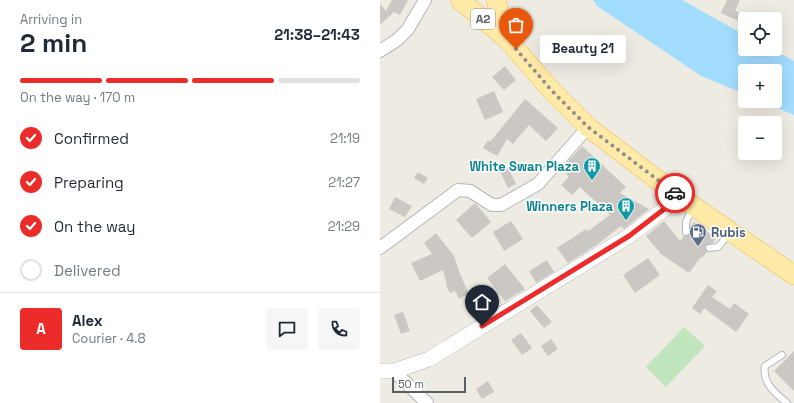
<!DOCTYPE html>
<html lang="en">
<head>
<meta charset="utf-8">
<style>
  :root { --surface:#fff; --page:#f6f6f7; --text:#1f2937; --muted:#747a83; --line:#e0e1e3; --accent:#ec2c2b }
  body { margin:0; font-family:"Space Grotesk",sans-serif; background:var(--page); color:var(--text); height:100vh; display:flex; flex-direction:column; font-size:15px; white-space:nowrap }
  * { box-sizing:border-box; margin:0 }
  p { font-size:13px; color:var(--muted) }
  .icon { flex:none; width:22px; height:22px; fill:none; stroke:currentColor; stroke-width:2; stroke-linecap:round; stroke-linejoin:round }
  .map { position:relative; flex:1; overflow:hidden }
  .drawer { display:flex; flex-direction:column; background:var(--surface); width:380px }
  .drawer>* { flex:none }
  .fabs { position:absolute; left:358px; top:12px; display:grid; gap:8px }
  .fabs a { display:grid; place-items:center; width:44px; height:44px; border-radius:4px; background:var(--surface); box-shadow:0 4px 16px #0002; font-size:20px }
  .scale { position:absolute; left:12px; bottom:10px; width:74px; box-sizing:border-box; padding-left:4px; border:2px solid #5b5f64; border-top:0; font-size:11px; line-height:14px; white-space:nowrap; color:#5b5f64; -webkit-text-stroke:3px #fff; paint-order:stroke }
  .pin { position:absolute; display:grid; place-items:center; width:34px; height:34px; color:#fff; margin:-41px -17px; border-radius:50% 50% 50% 0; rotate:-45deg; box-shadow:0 0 4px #0007 }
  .pin .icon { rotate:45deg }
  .courier { position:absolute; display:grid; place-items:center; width:40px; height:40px; margin:-20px; border:3px solid #ec2c2b; border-radius:50%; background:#fff; color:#222; box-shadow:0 1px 5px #0007 }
  .bubble { position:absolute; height:28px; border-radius:4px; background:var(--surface); box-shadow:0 4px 16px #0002; font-size:13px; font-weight:700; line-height:28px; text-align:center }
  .headline em { font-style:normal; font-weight:700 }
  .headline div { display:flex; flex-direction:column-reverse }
  .headline { display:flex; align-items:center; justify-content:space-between; height:68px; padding:0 20px }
  h1 { font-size:26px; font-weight:700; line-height:30px }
  .bar { display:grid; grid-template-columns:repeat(4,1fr); gap:6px 4px; align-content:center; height:48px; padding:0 20px }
  .bar i { height:5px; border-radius:3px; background:var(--line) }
  .bar .selected { background:var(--accent) }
  .bar p { grid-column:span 4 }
  .line { display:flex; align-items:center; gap:10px; padding:0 20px; border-top:1px solid var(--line) }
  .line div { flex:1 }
  .round { display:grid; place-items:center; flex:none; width:42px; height:42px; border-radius:4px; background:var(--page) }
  ol { padding:0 20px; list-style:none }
  li { display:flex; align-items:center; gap:12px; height:44px }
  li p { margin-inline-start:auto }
  li .icon { padding:4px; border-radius:50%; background:var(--accent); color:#fff; stroke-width:4 }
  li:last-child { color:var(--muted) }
  li i { width:22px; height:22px; border:2px solid var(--line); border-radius:50% }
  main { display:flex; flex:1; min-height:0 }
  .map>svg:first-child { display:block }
</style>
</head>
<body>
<main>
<section class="drawer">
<div class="headline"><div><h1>2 min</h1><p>Arriving in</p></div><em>21:38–21:43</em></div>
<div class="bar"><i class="selected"></i><i class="selected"></i><i class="selected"></i><i></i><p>On the way · 170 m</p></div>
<ol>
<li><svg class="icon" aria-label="check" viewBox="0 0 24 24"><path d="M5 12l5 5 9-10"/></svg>Confirmed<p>21:19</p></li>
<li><svg class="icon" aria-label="check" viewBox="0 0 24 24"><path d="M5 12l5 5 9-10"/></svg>Preparing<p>21:27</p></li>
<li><svg class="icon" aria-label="check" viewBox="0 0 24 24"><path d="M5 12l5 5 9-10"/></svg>On the way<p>21:29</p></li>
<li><i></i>Delivered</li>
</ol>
<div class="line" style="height:72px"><b class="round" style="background:var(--accent);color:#fff">A</b><div><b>Alex</b><p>Courier · 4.8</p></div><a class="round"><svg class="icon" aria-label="chat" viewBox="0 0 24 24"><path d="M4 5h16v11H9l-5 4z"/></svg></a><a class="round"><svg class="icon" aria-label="phone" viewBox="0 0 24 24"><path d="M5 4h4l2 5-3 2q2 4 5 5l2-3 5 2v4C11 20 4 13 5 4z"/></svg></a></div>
</section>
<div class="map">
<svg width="414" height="403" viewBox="0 0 414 403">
  <rect width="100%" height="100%" fill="#eeebe3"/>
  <!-- green -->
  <path fill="#c1e6be" d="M304,327L325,346L286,387L266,367Z"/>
  <!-- water -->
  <path fill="#a2ddff" d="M213,0H302L365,35V49H392L414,61V115L381,101H395V71H365V94L321,76L217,6Z"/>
  <!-- building -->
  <path fill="#cbc7c2" d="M12,0H28L20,15L14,12L0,25V4L6,11Z
    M347,0H360L355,11L367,15L365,24L341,13Z
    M125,66L136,80L124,90L112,77Z
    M114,91L123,112L105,120L96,99Z
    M145,99L178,128L166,141L149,125L133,144L127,139L117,156L103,148L108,140L110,142Z
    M202,146L246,187L240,193L269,209L244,229L241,226L218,244L188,263L177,248L206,229L208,231L230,215L200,187L192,195L181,185L189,177L181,169Z
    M128,168L136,184L128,188L120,171Z
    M38,172L48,178L44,184L34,178Z
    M15,197L32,206L25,217L9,209Z
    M95,203L111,222L92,238L76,220Z
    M131,221L143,239L124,251L113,232Z
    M284,221L300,241L304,236L310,235V226L314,222L336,238L333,243L325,246L327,252L322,258L321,257L309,273L281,254L266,236Z
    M56,233L74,256L80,274L89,294L79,299L75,291L70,293L66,285H67L63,270L40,281L31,263L52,254L44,243Z
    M268,258L280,275L255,293L243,275Z
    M167,260L174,272L156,283L149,271Z
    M125,264L145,289L125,301L107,278Z
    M328,285L337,291L332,297L350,309L354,303L369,314L356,332L324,308L320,314L312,308Z
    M157,305L172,322L164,328L150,311Z
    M23,312L30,331L21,334L14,315Z
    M141,333L152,348L142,355L131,340Z
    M171,339L178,349L168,356L161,346Z
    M414,351V391L394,371Z
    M108,381L114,392L102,399L96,389Z"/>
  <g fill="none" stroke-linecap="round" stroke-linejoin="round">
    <!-- service casing -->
    <g stroke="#b3b6ba" stroke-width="8">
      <path id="service" d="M306,232V222L312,209
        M329,248L338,247L349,234
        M402,355L385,366C382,383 395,393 407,403"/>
    </g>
    <!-- minor casing -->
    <g stroke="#b3b6ba" stroke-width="14">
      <path id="minor" d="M0,51L17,40L28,29L45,0
        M0,248L78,190L90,191L112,205H121L158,184L208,127
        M14,371L47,403"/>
    </g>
    <!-- tertiary casing -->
    <g stroke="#b3b6ba" stroke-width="16">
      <path id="tertiary" d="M0,371H14L49,359L249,236L300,197"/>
    </g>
    <!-- primary casing -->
    <g stroke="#f3bc56" stroke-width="20">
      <path id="primary" d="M80,0L127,39L172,91L208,127L300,197L414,275
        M116,0L127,39"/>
    </g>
    <!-- service -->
    <use href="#service" stroke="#fff" stroke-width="6"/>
    <!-- minor -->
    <use href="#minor" stroke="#fff" stroke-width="12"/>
    <!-- tertiary -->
    <use href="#tertiary" stroke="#fff" stroke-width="15"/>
    <!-- primary -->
    <use href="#primary" stroke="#ffeaa7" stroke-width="19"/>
  </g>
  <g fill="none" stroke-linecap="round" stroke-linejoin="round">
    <!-- done -->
    <path stroke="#8e9090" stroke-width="4" stroke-dasharray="0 7.2" d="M136,49L172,91L208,127L295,193"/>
    <!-- route -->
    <path stroke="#ec2c2b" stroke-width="5" d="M102,326L249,236L300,197L295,193"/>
  </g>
  <!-- icons -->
  <defs>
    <g id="building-pin" transform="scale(0.9)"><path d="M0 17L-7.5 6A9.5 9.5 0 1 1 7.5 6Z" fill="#0f9aa8" stroke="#fff"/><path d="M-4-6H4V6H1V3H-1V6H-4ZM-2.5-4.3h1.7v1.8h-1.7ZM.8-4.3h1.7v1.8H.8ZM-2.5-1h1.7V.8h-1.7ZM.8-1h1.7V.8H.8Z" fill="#fff"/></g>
    <g id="fuel-pin" transform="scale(0.9)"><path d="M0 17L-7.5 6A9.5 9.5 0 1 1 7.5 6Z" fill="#5c6f8a" stroke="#fff"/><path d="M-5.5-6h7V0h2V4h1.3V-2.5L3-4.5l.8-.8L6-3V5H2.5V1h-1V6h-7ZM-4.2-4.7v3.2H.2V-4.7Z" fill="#fff"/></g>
  </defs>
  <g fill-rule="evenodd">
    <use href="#building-pin" x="212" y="166"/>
    <use href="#building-pin" x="246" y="206"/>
    <use href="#fuel-pin" x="318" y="232"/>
  </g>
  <g text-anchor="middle" stroke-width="3" stroke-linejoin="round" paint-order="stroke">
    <!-- shield labels -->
    <rect fill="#fff" stroke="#8c8f92" stroke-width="1" x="91" y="9" width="24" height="20" rx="3"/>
    <g font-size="12" font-weight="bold" fill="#5b5f64">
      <text x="103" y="23">A2</text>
    </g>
    <!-- culture labels -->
    <g font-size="13" font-weight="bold" fill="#0d838f" stroke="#fff" text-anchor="end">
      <text x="199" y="171">White Swan Plaza</text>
      <text x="233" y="211">Winners Plaza</text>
    </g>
    <!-- service labels -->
    <g font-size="13" font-weight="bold" fill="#4e5e75" stroke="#fff" text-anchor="start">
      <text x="331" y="237">Rubis</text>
    </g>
  </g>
</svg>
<div class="fabs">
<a><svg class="icon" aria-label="locate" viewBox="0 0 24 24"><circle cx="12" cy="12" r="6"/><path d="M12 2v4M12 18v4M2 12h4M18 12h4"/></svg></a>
<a>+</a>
<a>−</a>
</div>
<div class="scale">50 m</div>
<div class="pin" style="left:136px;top:49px;background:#ea580c"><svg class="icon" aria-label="bag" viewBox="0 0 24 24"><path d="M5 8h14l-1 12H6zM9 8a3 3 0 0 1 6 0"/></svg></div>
<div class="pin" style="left:102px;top:326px;background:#1f2937"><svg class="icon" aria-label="home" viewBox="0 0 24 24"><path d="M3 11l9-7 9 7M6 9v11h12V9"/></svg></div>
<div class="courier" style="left:295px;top:193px"><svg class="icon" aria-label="car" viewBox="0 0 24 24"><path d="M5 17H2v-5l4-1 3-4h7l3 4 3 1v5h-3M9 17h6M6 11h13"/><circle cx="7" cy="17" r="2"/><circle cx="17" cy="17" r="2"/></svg></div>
<div class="bubble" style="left:160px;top:35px;width:86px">Beauty 21</div>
</div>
</main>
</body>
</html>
